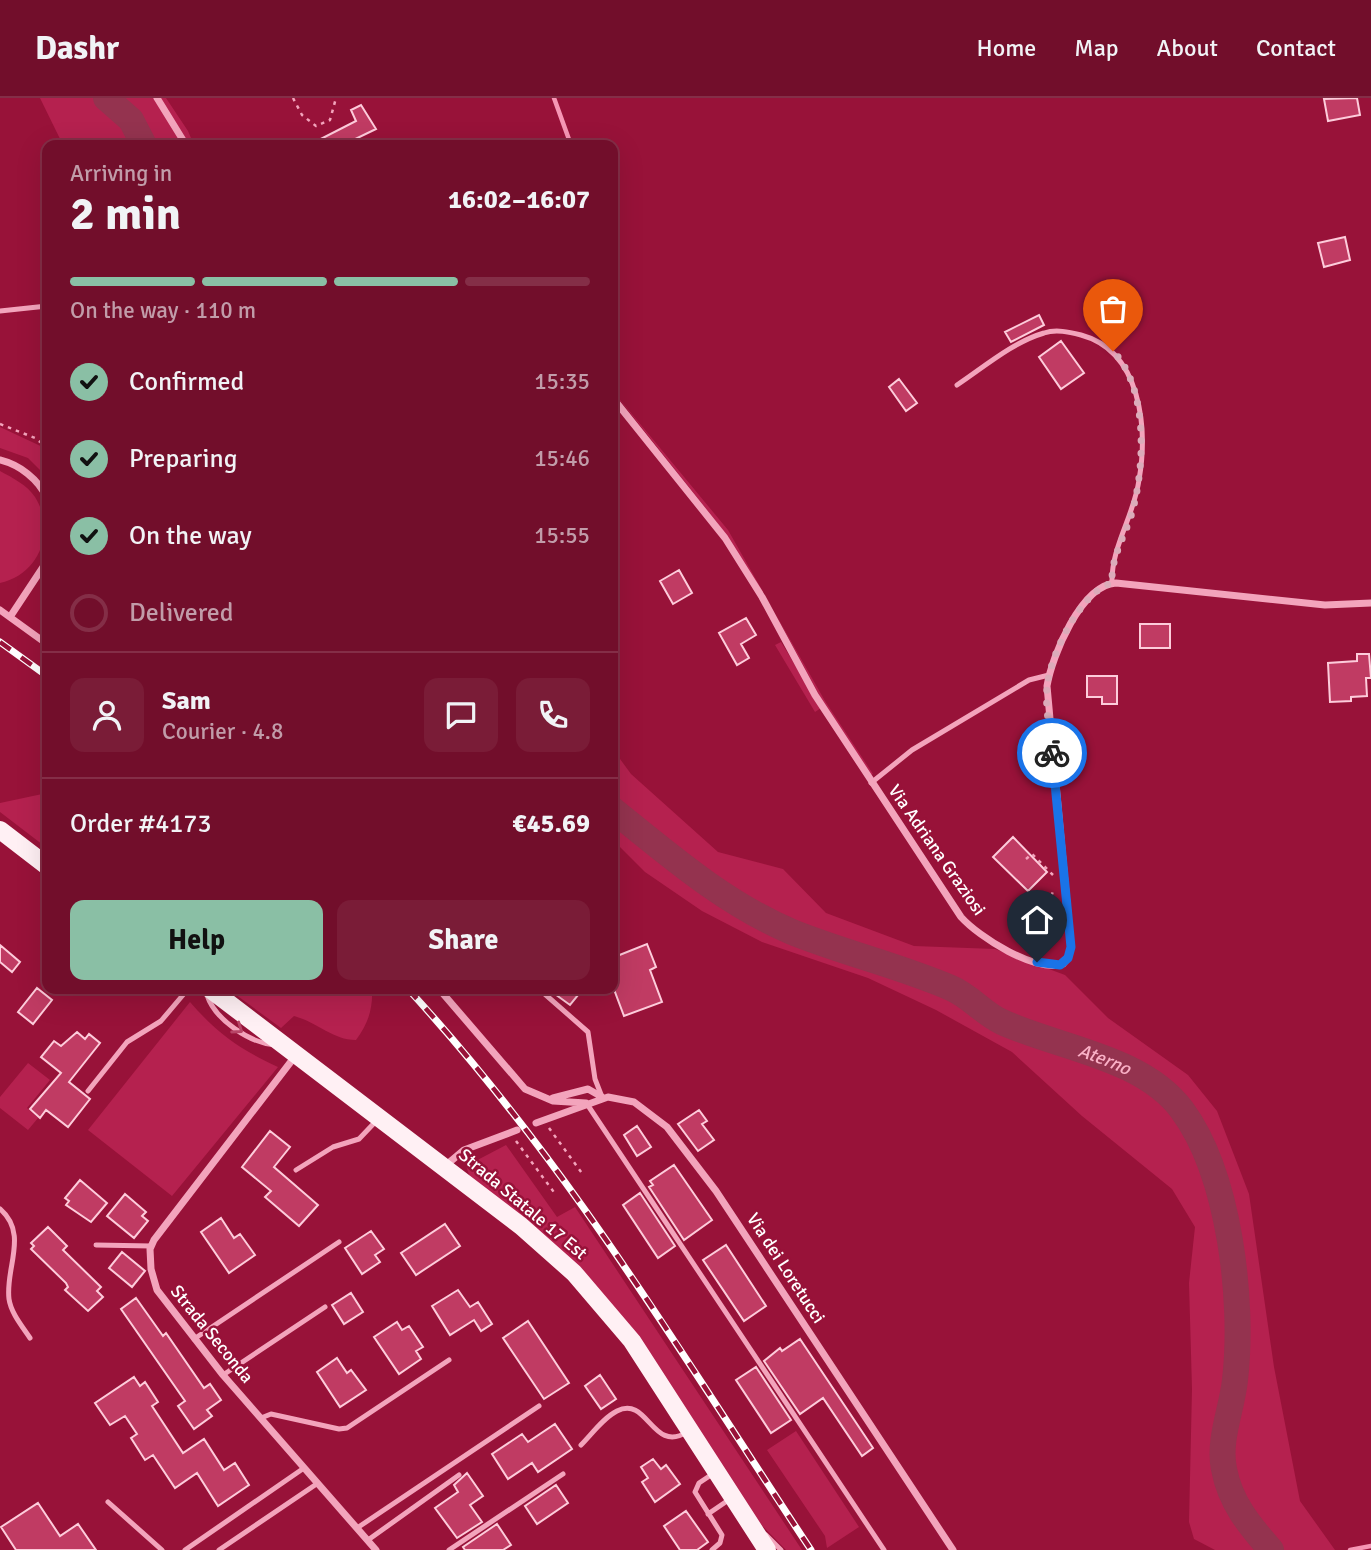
<!DOCTYPE html>
<html lang="en">
<head>
<meta charset="utf-8">
<style>
  :root { --surface:#720e2b; --page:#7a1c37; --text:#f1f3f6; --muted:#c19ca9; --line:#842e47; --accent:#8abfa5 }
  body { margin:0; font-family:Signika,sans-serif; background:var(--page); color:var(--text); height:100vh; display:flex; flex-direction:column; font-size:26px; white-space:nowrap }
  * { box-sizing:border-box; margin:0 }
  p { font-size:23px; color:var(--muted) }
  .icon { flex:none; width:38px; height:38px; fill:none; stroke:currentColor; stroke-width:2; stroke-linecap:round; stroke-linejoin:round }
  .map { position:relative; flex:1; overflow:hidden }
  .side { position:absolute; left:42px; top:42px; width:576px; height:854px; display:flex; flex-direction:column; background:var(--surface); border-radius:14px; box-shadow:0 7px 28px #0002,0 0 0 2px var(--line) }
  .side>* { flex:none }
  .pin { position:absolute; display:grid; place-items:center; width:60px; height:60px; color:#fff; margin:-72px -30px; border-radius:50% 50% 50% 0; rotate:-45deg; box-shadow:0 0 7px #0007 }
  .pin .icon { rotate:45deg }
  .courier { position:absolute; display:grid; place-items:center; width:70px; height:70px; margin:-35px; border:5px solid #1a73e8; border-radius:50%; background:#fff; color:#222; box-shadow:0 2px 9px #0007 }
  .headline em { font-style:normal; font-weight:700 }
  .headline div { display:flex; flex-direction:column-reverse }
  .headline { display:flex; align-items:center; justify-content:space-between; height:119px; padding:0 28px }
  h1 { font-size:46px; font-weight:700; line-height:52px }
  .bar { display:grid; grid-template-columns:repeat(4,1fr); gap:10px 7px; align-content:center; height:84px; padding:0 28px }
  .bar i { height:9px; border-radius:5px; background:var(--line) }
  .bar .current { background:var(--accent) }
  .bar p { grid-column:span 4 }
  .line { display:flex; align-items:center; gap:18px; padding:0 28px; border-top:2px solid var(--line) }
  .line div { flex:1 }
  .round { display:grid; place-items:center; flex:none; width:74px; height:74px; border-radius:14px; background:var(--page) }
  ol { padding:0 28px; list-style:none }
  li { display:flex; align-items:center; gap:21px; height:77px }
  li p { margin-inline-start:auto }
  li .icon { padding:7px; border-radius:50%; background:var(--accent); color:#111; stroke-width:4 }
  li:last-child { color:var(--muted) }
  li i { width:38px; height:38px; border:4px solid var(--line); border-radius:50% }
  .primary-button { display:flex; gap:14px; margin-top:auto; padding:14px 28px }
  .primary-button a { flex:1; height:80px; border-radius:14px; background:var(--accent); color:#111; font-size:28px; font-weight:700; line-height:80px; text-align:center }
  .primary-button a+a { background:var(--page); color:var(--text) }
  header { display:flex; align-items:center; gap:42px; box-sizing:border-box; height:98px; padding:0 35px; background:var(--surface); border-bottom:2px solid var(--line) }
  header strong { font-size:33px }
  nav { display:flex; gap:38px; margin-inline-start:auto; font-size:24px }
  .map>svg:first-child { display:block }
</style>
</head>
<body>
<header>
<strong>Dashr</strong>
<nav><a>Home</a><a>Map</a><a>About</a><a>Contact</a></nav>
</header>
<div class="map">
<svg width="1371" height="1452" viewBox="0 0 1371 1452">
  <rect width="100%" height="100%" fill="#981239"/>
  <!-- green -->
  <path fill="#b5214f" d="M40,0H166L188,33L194,47H63Z
    M612,292L728,432L825,603L873,676L870,677L824,606L768,502L719,427Z
    M0,329L47,351V379L28,360L0,350Z
    M0,373C13,380 27,387 35,399C57,434 38,477 0,485Z
    M781,544L821,610L815,614L775,547Z
    M612,650L631,676L718,754L783,771L826,815L914,848L995,851L1065,877L1108,920L1188,977L1217,1013L1249,1096L1274,1269L1300,1403L1335,1452H1215L1194,1441L1189,1424L1192,1291L1189,1185L1195,1129L1172,1091L1082,1018L1012,954L936,912L868,880L762,844L702,813L645,774L613,742Z
    M47,695V750L0,714V705Z
    M228,891H372C373,911 368,926 356,942C333,942 319,925 294,918L281,930Z
    M190,904C218,936 239,951 278,969L172,1098L88,1032Z
    M28,965L50,982L27,1010L38,1020L28,1032L0,1010V999Z
    M506,1047L557,1119L575,1109L802,1452H786L744,1409L634,1238L471,1082L466,1068Z
    M796,1333L859,1429L827,1450L825,1438L767,1352Z"/>
  <g fill="none" stroke-linecap="round" stroke-linejoin="round">
    <!-- stream -->
    <path stroke="#f696b5" stroke-width="4.5" d="M554,0L571,47
      M1350,1452L1371,1448"/>
    <!-- river -->
    <g stroke="#94334f" stroke-width="26">
      <path d="M106,0L131,22L144,47"/>
      <path id="s1" d="M612,711C669,757 724,805 792,834C844,855 900,868 951,890C970,898 984,916 1002,924C1059,950 1143,959 1182,1012C1230,1077 1244,1204 1235,1282C1232,1311 1218,1342 1224,1371C1230,1404 1249,1427 1271,1452"/>
    </g>
  </g>
  <!-- building -->
  <path fill="#c03b63" stroke="#fdccdb" stroke-width="2" d="M1357,0L1360,17L1328,23L1324,1Z
    M361,7L376,31L343,47H309L356,23L351,12Z
    M1345,139L1350,162L1324,169L1318,145Z
    M1039,217L1044,227L1011,244L1005,234Z
    M1061,243L1084,275L1061,291L1039,259Z
    M899,281L917,305L906,313L889,289Z
    M679,472L692,495L673,506L660,483Z
    M746,520L756,537L741,546L749,560L737,567L719,535Z
    M1140,526H1170V550H1140Z
    M1357,556H1369L1371,580H1366L1367,598L1351,599V603L1330,604L1328,565L1357,563Z
    M1087,578H1117V606H1102V599H1087Z
    M1013,739L1047,774L1028,793L993,759Z
    M647,846L656,869L650,872L662,904L624,918L612,886V860Z
    M0,847L20,864L12,874L0,864Z
    M37,890L52,902L33,926L18,914Z
    M548,891H583L570,907Z
    M77,934L85,941L89,936L100,945L69,984L90,1001L68,1029L46,1012L40,1020L30,1011L61,975L41,959L54,943L61,948Z
    M699,1012L707,1023L702,1026L714,1042L698,1053L678,1026Z
    M637,1028L651,1049L637,1058L624,1037Z
    M270,1033L290,1049L274,1069L318,1107L299,1128L265,1099L271,1093L242,1069Z
    M674,1067L712,1122L684,1142L649,1089L653,1087L650,1083Z
    M80,1082L107,1105L91,1124L66,1107L69,1103L65,1100Z
    M640,1095L675,1148L658,1160L623,1107Z
    M125,1096L146,1114L142,1118L148,1123L134,1140L107,1118Z
    M221,1120L234,1140L240,1136L255,1157L229,1175L201,1134Z
    M445,1126L460,1148L416,1177L401,1155Z
    M48,1129L67,1148L63,1152L101,1189L97,1193L103,1199L88,1213L65,1192L68,1189L66,1185L31,1151L34,1148L31,1145Z
    M371,1133L384,1151L375,1157L380,1164L362,1176L345,1150Z
    M726,1147L766,1208L744,1223L703,1162Z
    M122,1154L145,1173L132,1189L109,1170Z
    M458,1192L470,1209L478,1204L492,1226L481,1233L474,1222L450,1237L432,1208Z
    M351,1195L363,1214L344,1226L332,1207Z
    M136,1200L163,1238L166,1235L204,1290L210,1286L221,1302L207,1312L212,1318L194,1331L178,1308L185,1303L121,1211Z
    M528,1223L569,1285L544,1301L503,1240Z
    M397,1224L402,1232L409,1228L423,1249L416,1253L421,1261L399,1276L374,1239Z
    M800,1241L873,1350L862,1358L823,1300L800,1316L764,1263L780,1250L782,1253Z
    M337,1260L347,1275L351,1272L366,1292L340,1309L317,1274Z
    M756,1269L791,1322L771,1335L736,1282Z
    M600,1277L616,1301L601,1311L585,1288Z
    M134,1279L140,1288L145,1284L158,1304L152,1308L183,1355L204,1341L224,1372L235,1365L249,1387L218,1408L197,1375L175,1390L153,1357L145,1362L131,1340L137,1336L125,1318L110,1327L95,1305Z
    M555,1326L572,1351L538,1374L532,1365L508,1381L492,1356L522,1336L528,1344Z
    M653,1361L661,1371L666,1367L680,1386L655,1404L642,1384L648,1380L641,1369Z
    M467,1375L483,1398L470,1407L482,1424L457,1440L435,1410L458,1394L454,1387Z
    M556,1387L568,1405L537,1426L525,1408Z
    M38,1405L60,1438L78,1426L96,1452H16L1,1429Z
    M686,1413L708,1444L697,1452H680L664,1428Z
    M497,1426L511,1447L503,1452H465L463,1449Z"/>
  <g fill="none" stroke-linecap="round" stroke-linejoin="round">
    <!-- path -->
    <path stroke="#f3a4bc" stroke-width="2.5" stroke-dasharray="3.5 5" stroke-linecap="butt" d="M293,0L302,17L316,28L330,22L336,0
      M0,326L35,340L47,349
      M1026,761L1032,756L1054,778
      M1040,820L1047,812L1054,790
      M549,1030L584,1078
      M516,1043L556,1097"/>
    <!-- lane -->
    <path stroke="#f3a4bc" stroke-width="5" d="M0,213L47,208
      M957,287C984,269 1013,244 1044,235C1056,231 1069,234 1081,237C1141,253 1148,330 1139,382C1134,418 1111,449 1112,485
      M871,685L912,652L1029,582L1049,577
      M539,891L588,934L595,981L602,999
      M207,897C215,922 250,945 275,947
      M88,993L127,944L161,923L188,891
      M587,1006L884,1452
      M296,1072L333,1049L359,1041L378,1021
      M0,1111C29,1136 5,1170 9,1201C11,1215 22,1228 30,1240
      M96,1147L151,1148
      M194,1241L339,1144
      M223,1277L325,1209
      M261,1320L271,1316L339,1331L347,1330L449,1262
      M581,1347C592,1336 603,1320 617,1313C648,1297 652,1356 687,1334
      M108,1404L162,1452
      M708,1416L730,1401
      M357,1430L539,1308
      M766,1437L781,1452
      M368,1442L459,1377
      M185,1452L304,1370
      M219,1452L318,1385
      M449,1452L563,1376
      M712,1452L720,1445L722,1437L695,1394L699,1385L714,1375"/>
    <!-- street -->
    <path stroke="#f3a4bc" stroke-width="7" d="M157,0L186,47
      M612,299L725,440L762,499L815,597L961,819C979,839 1035,875 1063,866L1068,860L1071,849L1047,588C1052,558 1081,487 1116,485L1325,507L1371,505
      M0,362C20,367 38,381 47,400
      M0,512L47,546
      M10,519L47,463
      M439,891L525,991L553,1003L586,1005
      M296,957L154,1142L150,1151L151,1171L157,1192L223,1277L376,1452
      M553,1000L588,991L602,999
      M536,1025L608,999L634,1004L667,1029L716,1093L953,1452
      M445,1068L464,1052L517,1032"/>
    <!-- primary -->
    <path stroke="#fff0f4" stroke-width="18" d="M0,732L47,768
      M210,891L521,1128L574,1175L632,1243L767,1452"/>
    <!-- rail casing -->
    <g stroke="#fff" stroke-width="7">
      <path id="rail" d="M0,544L47,578
        M408,891C568,1065 682,1257 811,1452"/>
    </g>
    <!-- rail -->
    <use href="#rail" stroke="#981239" stroke-width="4.5" stroke-dasharray="13" stroke-linecap="butt"/>
  </g>
  <!-- one-way arrows -->
  <defs><path id="oneway-chevron" d="M-2-3.5L2.5 0L-2 3.5" fill="none" stroke-width="1.6" stroke-linecap="round" stroke-linejoin="round" transform="scale(1.75)"/></defs>
  <use stroke="#b84567" href="#oneway-chevron" transform="translate(238 931) rotate(35)"/>
  <g fill="none" stroke-linecap="round" stroke-linejoin="round">
    <!-- done -->
    <path stroke="#dbacba" stroke-width="7" stroke-dasharray="0 12.6" d="M1052,655C1050,634 1045,610 1047,589C1050,558 1080,494 1112,485C1111,460 1123,442 1131,418C1145,372 1149,290 1113,253"/>
    <!-- route -->
    <path stroke="#1a73e8" stroke-width="9" d="M1037,864L1060,867L1068,860L1071,849L1052,655"/>
  </g>
  <g text-anchor="middle" stroke-width="5" stroke-linejoin="round" paint-order="stroke">
    <!-- street labels -->
    <g font-size="18" fill="#fff" stroke="#981239">
      <text transform="translate(937 752) rotate(55)" y="6">Via Adriana Graziosi</text>
      <text transform="translate(523 1106) rotate(40)" y="6">Strada Statale 17 Est</text>
      <text transform="translate(786 1170) rotate(57)" y="6">Via dei Loretucci</text>
      <text transform="translate(212 1236) rotate(51)" y="6">Strada Seconda</text>
    </g>
    <!-- water labels -->
    <g font-size="19" font-style="italic" fill="#fab1c7" stroke="#981239">
      <text dy="7" stroke="none"><textPath href="#s1" startOffset="558">Aterno</textPath></text>
    </g>
  </g>
</svg>
<div class="pin" style="left:1113px;top:253px;background:#ea580c"><svg class="icon" aria-label="bag" viewBox="0 0 24 24"><path d="M5 8h14l-1 12H6zM9 8a3 3 0 0 1 6 0"/></svg></div>
<div class="pin" style="left:1037px;top:864px;background:#1f2937"><svg class="icon" aria-label="home" viewBox="0 0 24 24"><path d="M3 11l9-7 9 7M6 9v11h12V9"/></svg></div>
<div class="courier" style="left:1052px;top:655px"><svg class="icon" aria-label="bike" viewBox="0 0 24 24"><circle cx="6" cy="16" r="4"/><circle cx="18" cy="16" r="4"/><path d="M6 16l4-8h5l3 8M10 8l3 8H6M13 5h3"/></svg></div>
<section class="side">
<div class="headline"><div><h1>2 min</h1><p>Arriving in</p></div><em>16:02–16:07</em></div>
<div class="bar"><i class="current"></i><i class="current"></i><i class="current"></i><i></i><p>On the way · 110 m</p></div>
<ol>
<li><svg class="icon" aria-label="check" viewBox="0 0 24 24"><path d="M5 12l5 5 9-10"/></svg>Confirmed<p>15:35</p></li>
<li><svg class="icon" aria-label="check" viewBox="0 0 24 24"><path d="M5 12l5 5 9-10"/></svg>Preparing<p>15:46</p></li>
<li><svg class="icon" aria-label="check" viewBox="0 0 24 24"><path d="M5 12l5 5 9-10"/></svg>On the way<p>15:55</p></li>
<li><i></i>Delivered</li>
</ol>
<div class="line" style="height:126px"><a class="round"><svg class="icon" aria-label="person" viewBox="0 0 24 24"><circle cx="12" cy="8" r="4"/><path d="M4 21q1-7 8-7t8 7"/></svg></a><div><b>Sam</b><p>Courier · 4.8</p></div><a class="round"><svg class="icon" aria-label="chat" viewBox="0 0 24 24"><path d="M4 5h16v11H9l-5 4z"/></svg></a><a class="round"><svg class="icon" aria-label="phone" viewBox="0 0 24 24"><path d="M5 4h4l2 5-3 2q2 4 5 5l2-3 5 2v4C11 20 4 13 5 4z"/></svg></a></div>
<div class="line" style="height:91px"><div>Order #4173</div><b>€45.69</b></div>
<div class="primary-button"><a>Help</a><a>Share</a></div>
</section>
</div>
</body>
</html>
